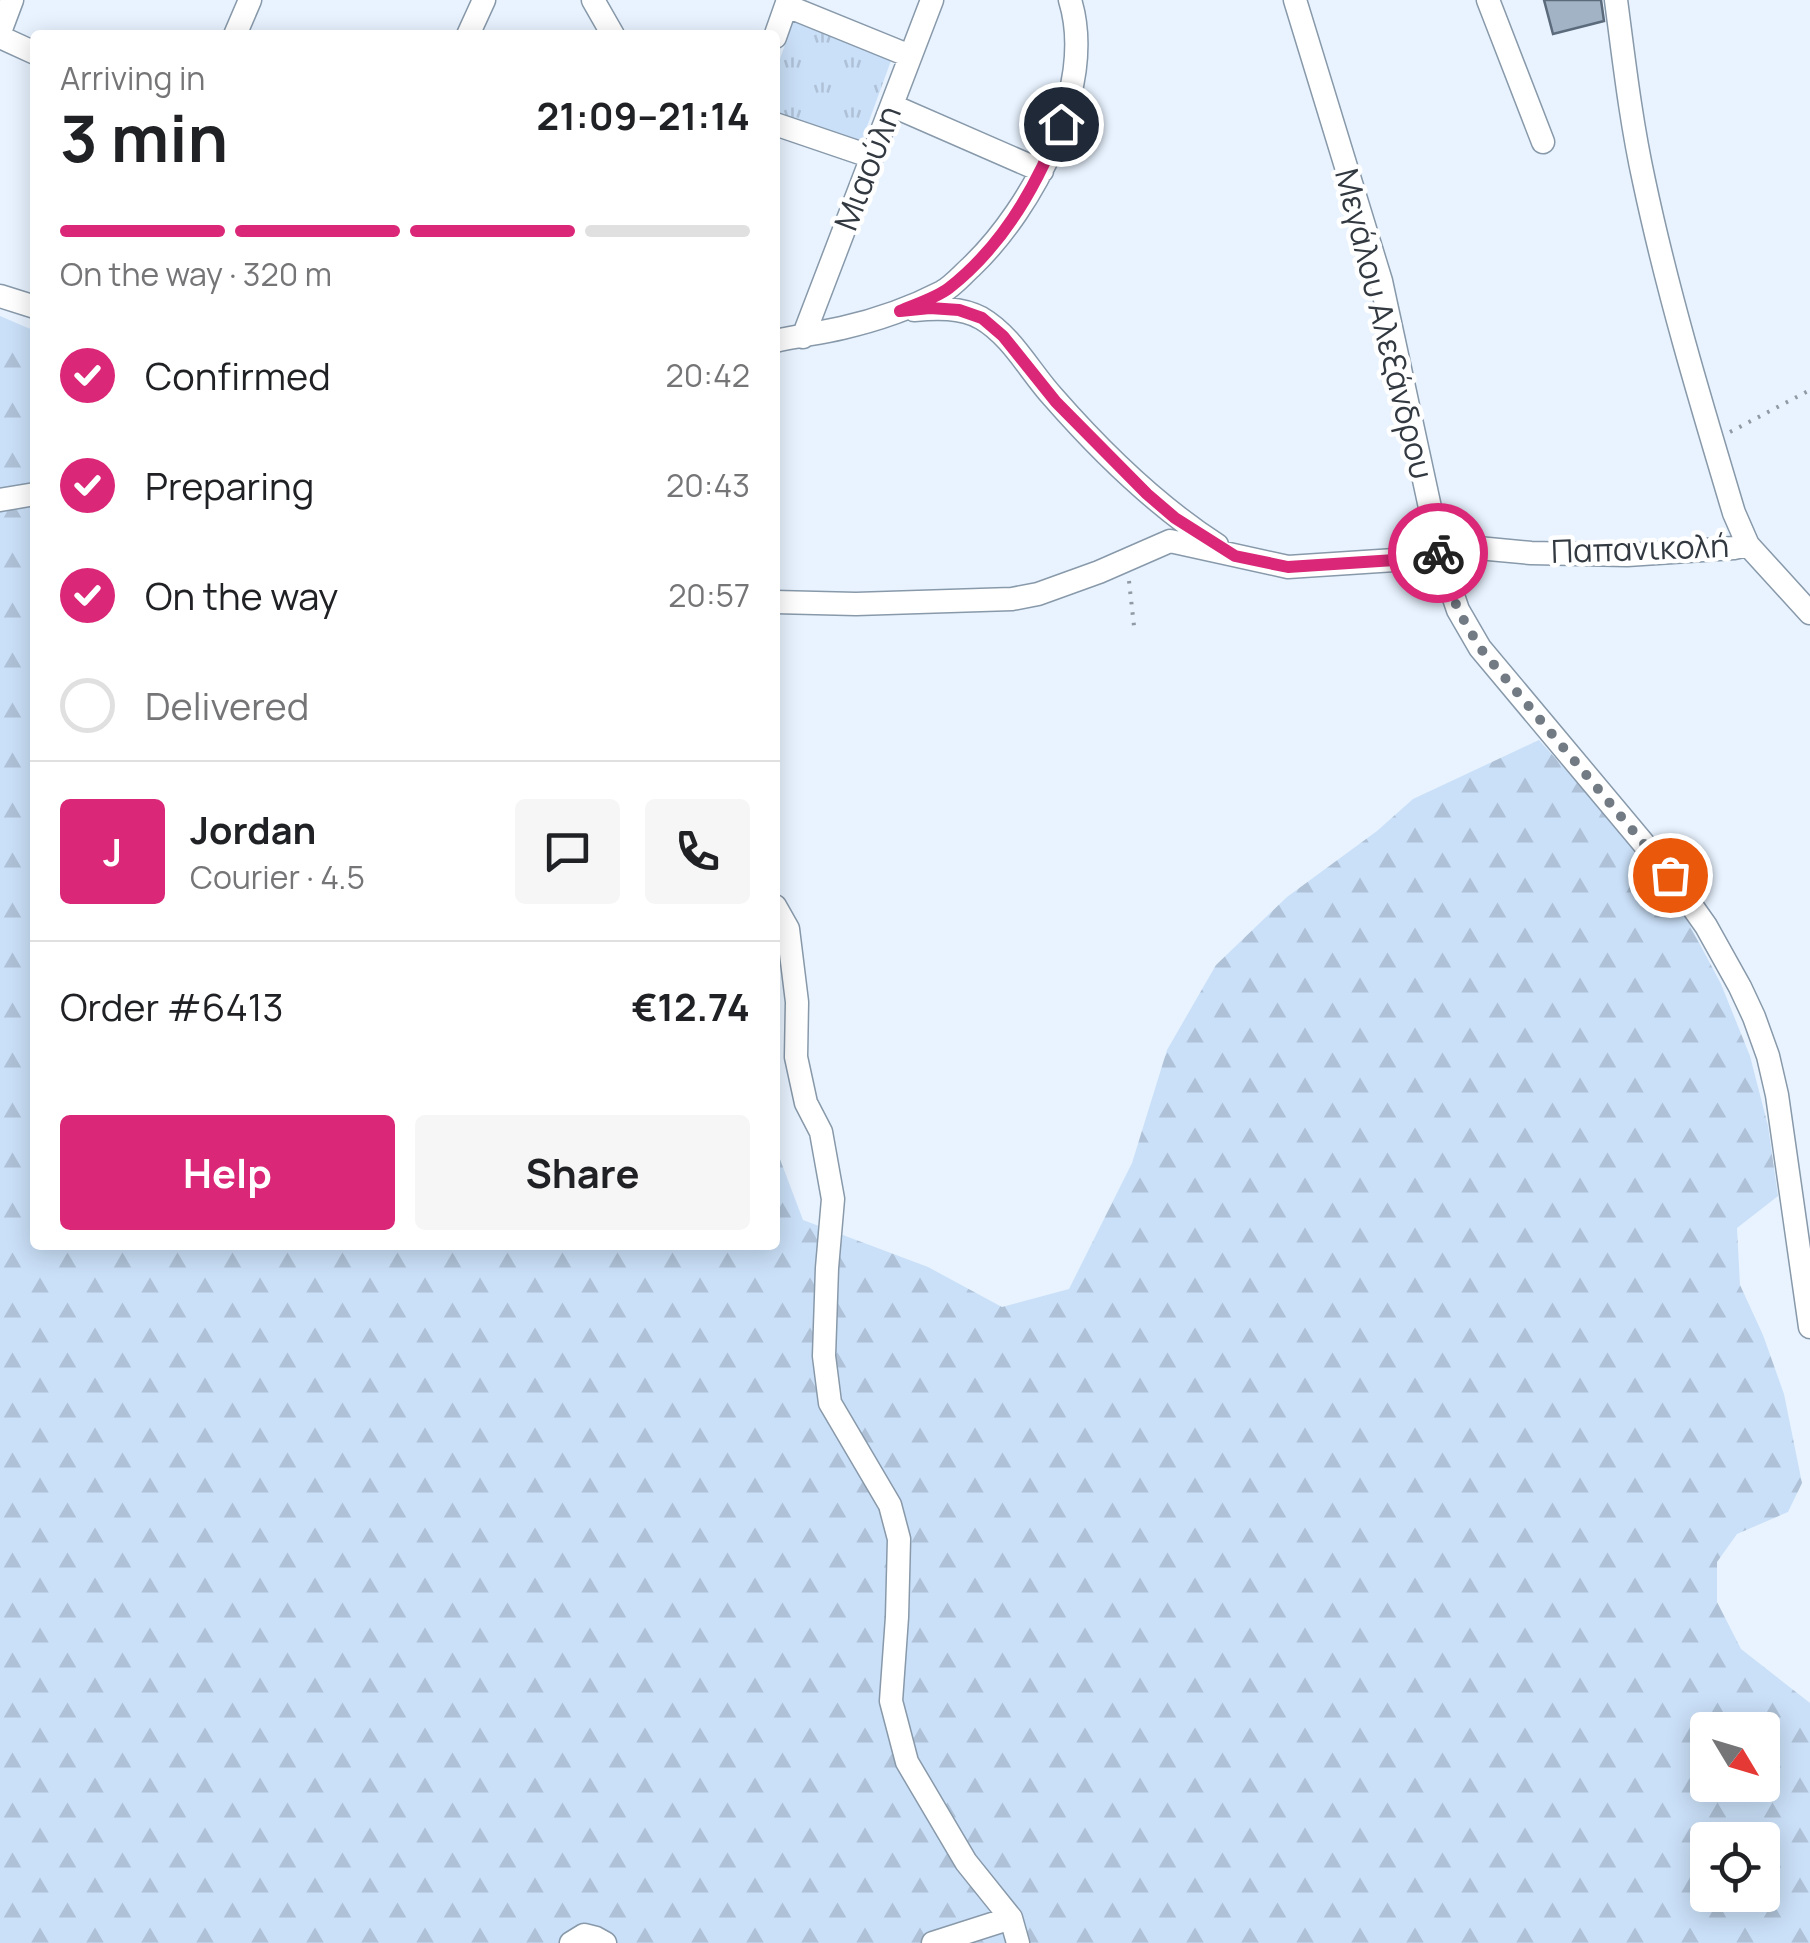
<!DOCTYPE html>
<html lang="en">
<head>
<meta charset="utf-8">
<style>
  :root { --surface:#fff; --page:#f6f6f6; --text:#202124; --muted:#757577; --line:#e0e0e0; --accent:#db2777 }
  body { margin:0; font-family:Manrope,sans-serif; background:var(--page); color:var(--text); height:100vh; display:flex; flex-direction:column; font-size:38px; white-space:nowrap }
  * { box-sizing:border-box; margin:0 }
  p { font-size:32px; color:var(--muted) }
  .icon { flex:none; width:55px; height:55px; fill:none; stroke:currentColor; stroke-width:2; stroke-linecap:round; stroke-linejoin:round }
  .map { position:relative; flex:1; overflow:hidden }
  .details { position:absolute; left:30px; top:30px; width:750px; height:1220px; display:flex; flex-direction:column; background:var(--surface); border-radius:10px; box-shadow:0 5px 25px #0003 }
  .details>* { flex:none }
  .needle { width:65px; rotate:128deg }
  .tools { position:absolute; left:1690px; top:1712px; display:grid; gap:20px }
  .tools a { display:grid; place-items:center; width:90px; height:90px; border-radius:10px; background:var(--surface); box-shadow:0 5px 25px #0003; font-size:50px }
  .pin { position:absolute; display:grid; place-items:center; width:85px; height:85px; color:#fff; margin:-42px; border:5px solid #fff; border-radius:50%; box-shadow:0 2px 10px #0007 }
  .courier { position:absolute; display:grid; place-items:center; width:100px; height:100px; margin:-50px; border:8px solid #db2777; border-radius:50%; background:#fff; color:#222; box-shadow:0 2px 12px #0007 }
  .overview em { font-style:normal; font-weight:700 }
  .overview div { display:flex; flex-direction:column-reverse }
  .overview { display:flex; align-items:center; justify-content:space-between; height:170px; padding:0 30px }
  h1 { font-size:65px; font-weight:700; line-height:75px }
  .bar { display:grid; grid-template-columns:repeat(4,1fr); gap:15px 10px; align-content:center; height:120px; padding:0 30px }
  .bar i { height:12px; border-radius:8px; background:var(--line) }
  .bar .on { background:var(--accent) }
  .bar p { grid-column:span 4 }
  .line { display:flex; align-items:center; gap:25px; padding:0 30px; border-top:2px solid var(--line) }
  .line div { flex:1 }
  .round { display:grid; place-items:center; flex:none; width:105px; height:105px; border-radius:10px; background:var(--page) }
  ol { padding:0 30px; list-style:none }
  li { display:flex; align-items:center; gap:30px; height:110px }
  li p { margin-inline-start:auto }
  li .icon { padding:10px; border-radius:50%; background:var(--accent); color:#fff; stroke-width:4 }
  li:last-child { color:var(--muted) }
  li i { width:55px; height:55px; border:5px solid var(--line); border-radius:50% }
  .cta { display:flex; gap:20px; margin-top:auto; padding:20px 30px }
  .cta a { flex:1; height:115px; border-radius:10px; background:var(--accent); color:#fff; font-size:40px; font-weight:700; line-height:115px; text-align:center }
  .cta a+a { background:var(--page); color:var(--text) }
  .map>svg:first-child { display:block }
</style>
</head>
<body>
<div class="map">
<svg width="1810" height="1943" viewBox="0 0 1810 1943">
  <defs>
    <pattern id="forest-firs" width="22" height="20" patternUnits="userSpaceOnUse" patternTransform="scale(2.5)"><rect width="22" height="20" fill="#cae0f8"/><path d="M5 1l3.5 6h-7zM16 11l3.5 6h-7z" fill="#aec1d6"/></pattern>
    <pattern id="park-tufts" width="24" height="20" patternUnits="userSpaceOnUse" patternTransform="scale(2.5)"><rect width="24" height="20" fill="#cae0f8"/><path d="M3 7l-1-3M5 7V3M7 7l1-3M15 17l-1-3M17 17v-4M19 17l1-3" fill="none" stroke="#aec1d6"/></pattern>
  </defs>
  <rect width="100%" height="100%" fill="#e8f3ff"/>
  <!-- forest -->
  <path fill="url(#forest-firs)" fill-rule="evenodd" d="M0,316L35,331V1245H775V1146L803,1220L928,1267L1002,1307L1069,1289L1132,1163L1167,1050L1216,965L1287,897L1377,831L1413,799L1539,740L1639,851L1686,918L1721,984L1750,1056L1768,1126L1778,1196L1737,1228L1740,1285L1763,1335L1784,1394L1802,1483L1788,1512L1737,1534L1717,1562V1602L1741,1649L1810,1703V1943H0ZM1708,1730H1762V1785H1708ZM1708,1840H1762V1895H1708Z"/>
  <!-- park -->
  <path fill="url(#park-tufts)" d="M794,19L892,58L861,143L775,113V73Z"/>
  <!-- building -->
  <path fill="#a2b3c5" stroke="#5b6b7c" stroke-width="2.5" d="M1544,0H1601L1604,21L1553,34Z"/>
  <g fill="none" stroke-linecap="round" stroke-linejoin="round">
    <!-- minor casing -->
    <g stroke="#89a" stroke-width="25">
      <path id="minor" d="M593,0L613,35
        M1295,0L1381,281L1442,563L1458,610L1480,648L1670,875L1706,926L1740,987L1754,1017L1768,1056L1777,1095L1810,1327
        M1488,0L1543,142
        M1616,0C1624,61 1631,122 1644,181C1668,294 1701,403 1734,513L1748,545L1810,613
        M787,6L910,56
        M0,32L12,0
        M235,35L250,0
        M468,35L484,0
        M0,37L35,53
        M775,37L788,0
        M893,106L1042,171
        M775,124L872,157
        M0,296L35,307
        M914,310C936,308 961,307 981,318C1012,336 1030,372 1053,397C1102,453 1155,505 1217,545
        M803,337L932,0
        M775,341C797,336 820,333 842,328C877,320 911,308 942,292C953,286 962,275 971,267C1033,208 1097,87 1070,0
        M0,500L35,494
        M775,602L856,604L1012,599L1038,594L1099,572L1170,541L1288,567L1410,559L1478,548L1531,553L1627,555L1734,548L1748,545
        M775,906L788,929L797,1002L796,1057L806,1103L821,1132L833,1199L827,1268L824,1356L830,1403L890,1505L899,1539L897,1617L891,1701L907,1762L966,1862L1011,1918L1018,1943
        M571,1943L584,1935L596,1938L605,1943
        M933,1943L1011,1918"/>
    </g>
    <!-- path -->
    <path stroke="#919aa4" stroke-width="4" stroke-dasharray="2.5 8" stroke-linecap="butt" d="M1730,432L1810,390
      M1129,581L1134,626"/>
    <!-- minor -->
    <use href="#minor" stroke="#fff" stroke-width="22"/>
  </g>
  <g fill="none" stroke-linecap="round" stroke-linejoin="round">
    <!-- done -->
    <path stroke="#727a83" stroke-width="10" stroke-dasharray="0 18" d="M1438,553L1458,610L1480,648L1670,875"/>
    <!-- route -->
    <path stroke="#db2777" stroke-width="12" d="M1061,124C1037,186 1003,246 949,288C936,298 916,304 900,311L930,308L959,310L982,318L1003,336L1056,402L1147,494L1175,518L1235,556L1288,567L1410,559L1438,553"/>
  </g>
  <g text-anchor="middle" stroke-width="9" stroke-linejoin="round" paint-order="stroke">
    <!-- street labels -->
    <g font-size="32" fill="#323940" stroke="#fff">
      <text transform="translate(868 168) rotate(-69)" y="11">Μιαούλη</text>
      <text transform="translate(1384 324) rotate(76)" y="11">Μεγάλου Αλεξάνδρου</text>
      <text transform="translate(1640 549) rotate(-2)" y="11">Παπανικολή</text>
    </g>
  </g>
</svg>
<div class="tools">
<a><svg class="needle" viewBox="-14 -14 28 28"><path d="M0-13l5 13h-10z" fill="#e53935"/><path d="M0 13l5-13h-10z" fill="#757577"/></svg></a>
<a><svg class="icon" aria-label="locate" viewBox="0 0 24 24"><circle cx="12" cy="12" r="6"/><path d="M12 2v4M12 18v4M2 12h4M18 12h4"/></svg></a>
</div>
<div class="pin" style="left:1670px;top:875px;background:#ea580c"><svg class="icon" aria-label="bag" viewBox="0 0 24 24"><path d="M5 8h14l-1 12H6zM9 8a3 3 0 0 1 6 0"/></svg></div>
<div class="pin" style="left:1061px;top:124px;background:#1f2937"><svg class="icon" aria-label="home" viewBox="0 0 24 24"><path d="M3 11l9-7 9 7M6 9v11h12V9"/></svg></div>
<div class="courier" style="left:1438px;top:553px"><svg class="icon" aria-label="bike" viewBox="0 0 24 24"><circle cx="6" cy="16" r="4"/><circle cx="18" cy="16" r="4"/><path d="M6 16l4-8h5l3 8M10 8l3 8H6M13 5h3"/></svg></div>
<section class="details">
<div class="overview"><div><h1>3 min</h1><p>Arriving in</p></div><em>21:09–21:14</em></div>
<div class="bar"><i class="on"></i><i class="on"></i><i class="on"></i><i></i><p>On the way · 320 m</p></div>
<ol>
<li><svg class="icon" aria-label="check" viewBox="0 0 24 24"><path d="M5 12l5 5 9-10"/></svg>Confirmed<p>20:42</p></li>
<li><svg class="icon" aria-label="check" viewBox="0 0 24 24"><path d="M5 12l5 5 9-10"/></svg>Preparing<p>20:43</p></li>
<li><svg class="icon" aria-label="check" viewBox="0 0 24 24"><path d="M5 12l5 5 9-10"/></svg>On the way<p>20:57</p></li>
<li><i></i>Delivered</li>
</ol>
<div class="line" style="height:180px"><b class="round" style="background:var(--accent);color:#fff">J</b><div><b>Jordan</b><p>Courier · 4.5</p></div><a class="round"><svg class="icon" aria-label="chat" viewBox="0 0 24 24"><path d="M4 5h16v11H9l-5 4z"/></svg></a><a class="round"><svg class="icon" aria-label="phone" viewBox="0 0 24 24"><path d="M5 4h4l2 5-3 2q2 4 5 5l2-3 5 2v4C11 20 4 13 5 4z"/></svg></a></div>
<div class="line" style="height:130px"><div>Order #6413</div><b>€12.74</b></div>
<div class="cta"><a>Help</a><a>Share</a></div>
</section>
</div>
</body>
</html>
